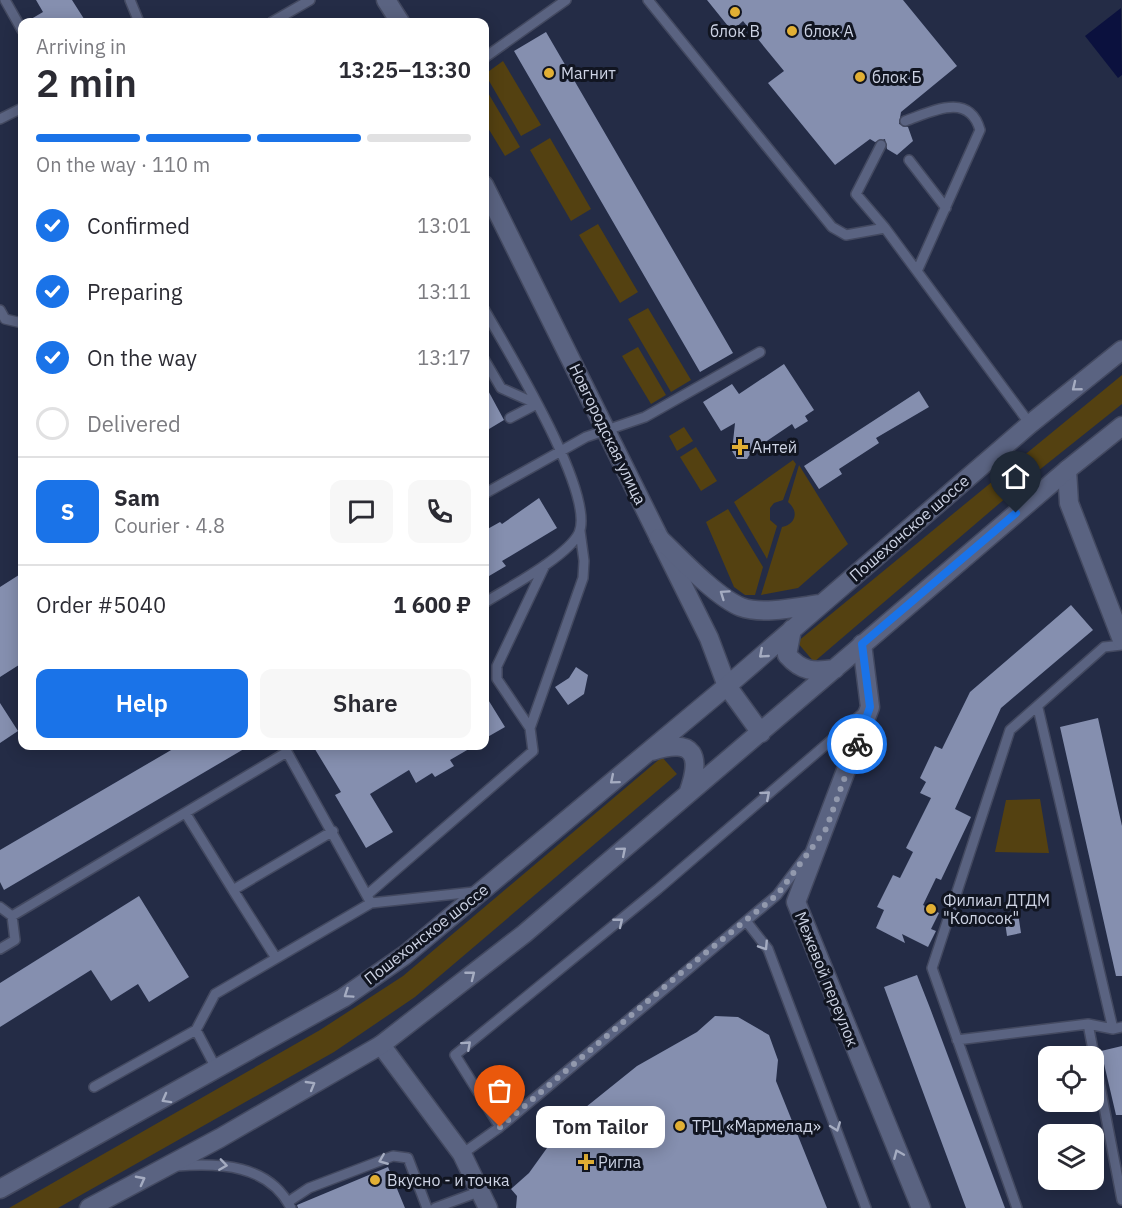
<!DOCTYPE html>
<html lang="en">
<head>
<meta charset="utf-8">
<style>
  :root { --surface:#fff; --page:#f7f7f7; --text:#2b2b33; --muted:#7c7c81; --line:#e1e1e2; --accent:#1a73e8 }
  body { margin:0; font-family:"IBM Plex Sans",sans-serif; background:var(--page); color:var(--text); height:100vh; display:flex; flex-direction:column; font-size:22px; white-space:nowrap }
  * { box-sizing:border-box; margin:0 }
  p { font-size:20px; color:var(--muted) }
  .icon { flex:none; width:33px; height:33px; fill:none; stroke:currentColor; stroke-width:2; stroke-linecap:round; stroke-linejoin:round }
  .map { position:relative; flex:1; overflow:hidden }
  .details { position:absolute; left:18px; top:18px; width:471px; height:732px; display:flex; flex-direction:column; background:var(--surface); border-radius:12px; box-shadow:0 3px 15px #0003 }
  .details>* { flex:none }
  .fabs { position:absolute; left:1038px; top:1046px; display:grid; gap:12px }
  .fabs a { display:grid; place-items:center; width:66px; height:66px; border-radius:12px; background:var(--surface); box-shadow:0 3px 15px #0003; font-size:30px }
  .pin { position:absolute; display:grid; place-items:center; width:51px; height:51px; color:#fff; margin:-62px -26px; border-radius:50% 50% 50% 0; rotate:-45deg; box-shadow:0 0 6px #0007 }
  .pin .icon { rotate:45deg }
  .courier { position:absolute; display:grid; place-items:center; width:60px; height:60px; margin:-30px; border:4px solid #1a73e8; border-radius:50%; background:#fff; color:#222; box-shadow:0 2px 8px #0007 }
  .bubble { position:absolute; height:42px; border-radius:12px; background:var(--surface); box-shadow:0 3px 15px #0003; font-size:20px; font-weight:600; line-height:42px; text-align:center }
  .overview em { font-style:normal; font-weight:600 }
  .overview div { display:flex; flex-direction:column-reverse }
  .overview { display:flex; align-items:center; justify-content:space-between; height:102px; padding:0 18px }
  h1 { font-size:39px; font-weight:600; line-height:45px }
  .bar { display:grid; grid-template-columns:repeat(4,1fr); gap:9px 6px; align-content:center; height:72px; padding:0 18px }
  .bar i { height:8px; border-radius:4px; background:var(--line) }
  .bar .selected { background:var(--accent) }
  .bar p { grid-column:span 4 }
  .line { display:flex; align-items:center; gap:15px; padding:0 18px; border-top:2px solid var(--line) }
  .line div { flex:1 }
  .round { display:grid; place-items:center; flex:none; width:63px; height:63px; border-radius:12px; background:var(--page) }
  ol { padding:0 18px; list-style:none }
  li { display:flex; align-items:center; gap:18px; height:66px }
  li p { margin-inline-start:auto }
  li .icon { padding:6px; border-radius:50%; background:var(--accent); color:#fff; stroke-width:4 }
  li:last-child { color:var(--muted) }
  li i { width:33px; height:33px; border:3px solid var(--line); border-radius:50% }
  .primary-button { display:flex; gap:12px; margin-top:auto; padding:12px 18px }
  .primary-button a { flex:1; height:69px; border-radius:12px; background:var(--accent); color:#fff; font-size:24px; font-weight:600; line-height:69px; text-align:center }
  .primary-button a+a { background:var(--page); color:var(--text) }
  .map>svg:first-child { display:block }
</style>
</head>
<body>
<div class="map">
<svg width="1122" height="1208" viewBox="0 0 1122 1208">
  <rect width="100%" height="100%" fill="#242c46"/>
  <!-- green -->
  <path fill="#544111" d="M503,61L541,125L521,136L485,74Z
    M484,86L520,147L505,156L485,123Z
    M550,138L591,209L571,221L530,150Z
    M598,224L638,292L620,303L579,235Z
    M648,308L691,380L671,392L628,319Z
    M638,347L666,395L651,404L622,356Z
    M1122,375V404L1028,479L814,662L797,642Z
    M684,427L693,441L677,451L669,436Z
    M696,447L717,481L701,491L680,457Z
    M793,460L796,464L783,500L774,503L770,508V520L777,526L767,559L734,502Z
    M799,465L848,544L798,588L761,595L782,527C796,524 799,511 788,502Z
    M728,509L763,567L755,595H745L734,587L706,522Z
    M662,757L677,774L415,997L334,1052L58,1208H9L320,1030L403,976Z
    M1040,799L1049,853L995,852L1006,800Z"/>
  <!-- water -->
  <path fill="#0b113e" d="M1121,8L1122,75L1118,78L1085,36Z"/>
  <!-- building -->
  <path fill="#858faf" d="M36,0H72L86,22H26L43,12Z
    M707,0H903L957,66L901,112L899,124L908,127L913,141L897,155L887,149L885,139L875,142L870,139L835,165L768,83L784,71L743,21L732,31Z
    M546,32L733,353L700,372L514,51Z
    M784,364L814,410L805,416L808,421L795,429L792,424L752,451L747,459H737L732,451L735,423L721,431L703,402L732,384L739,394Z
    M484,383L504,420L484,432Z
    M919,391L929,407L876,438L879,443L839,469L842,474L819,489L804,466Z
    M539,498L557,528L502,561L506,566L484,579V531L500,522L502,524Z
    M22,573V663L0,677V587Z
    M1071,605L1093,630L1001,708L955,809L971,817L941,880L936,878L923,905L939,913L931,929L936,931L928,947L902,934L905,943L876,928L884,910L877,907L893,875L900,878L913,852L906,848L931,798L920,793L926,782L920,778L935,746L942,749L970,692Z
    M576,667L588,675L584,694L568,705L555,687L569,678Z
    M484,693L505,727L484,739Z
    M0,703L18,731L0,743Z
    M1098,718L1122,826V976H1116L1060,727Z
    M178,746H249L4,890L0,882V850Z
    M313,746H474L450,760L454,766L435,777L432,773L416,783L409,770L370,794L393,832L366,848L335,795L341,792Z
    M139,896L189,977L149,1002L138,984L111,1001L91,970L0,1027V983Z
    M1018,913L1021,933L1007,936L1004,915Z
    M917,975L930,1008L1005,1208H966L884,987Z
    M715,1016L738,1017L769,1035L778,1060L776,1081L827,1208H516L517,1196L511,1189L529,1173L552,1141L581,1111L637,1066L697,1032Z
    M1122,1046V1115H1116L1101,1051Z
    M388,1167L405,1208H298L297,1205Z"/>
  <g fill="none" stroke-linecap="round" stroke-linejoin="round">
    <!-- lane casing -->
    <g stroke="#434960" stroke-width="12">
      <path id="lane" d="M5,0L22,30
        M130,0L139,22
        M648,0L832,227L846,235L885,228L1030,424
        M272,22L310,0
        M484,58L566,0
        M0,119L22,108
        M905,121C931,112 969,91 980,130L918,269
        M881,145L856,194L885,228
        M909,160L946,208
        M484,309C506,348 596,493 579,533C568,556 508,588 484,603
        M0,310L5,319L22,323
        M484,359L501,388L537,404
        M510,418L537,404
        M484,494L586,437L645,417L760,352
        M1038,708L1113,1029
        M530,728L497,679V666L545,565
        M186,814L233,890
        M367,895L533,751L530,728L583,578L584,561L580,531
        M0,907L12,916L287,752L371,903L474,892
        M746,921L777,895L807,855
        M0,949L15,940L12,916
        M276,958L233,890L333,831
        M1122,1027L1113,1029L1088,1024L1122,1200
        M196,1030L217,1070
        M957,1040L1088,1024
        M94,1087L196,1030L215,994L371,903
        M500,1127L455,1055L658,889L864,712
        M462,1154L500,1127L746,921L768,949L866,1208
        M177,1166C219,1163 269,1164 291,1208
        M288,1202L309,1188L393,1156L408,1158L427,1208
        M435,1208L481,1191
        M1017,1208L932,968L1010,730L1104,647L1122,645"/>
    </g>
    <!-- street casing -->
    <g stroke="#434960" stroke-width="21">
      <path id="street" d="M386,0L400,22
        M484,185L709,638L727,686
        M1067,470L1069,503L1122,640
        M862,644L870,707L796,902L921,1208
        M381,1045L462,1154L488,1208"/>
    </g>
    <!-- secondary casing -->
    <g stroke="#434960" stroke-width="21">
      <path id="secondary" d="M659,538C679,557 716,597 741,607C762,615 798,607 820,604
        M792,629L787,655C802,672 813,672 835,669
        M727,686L761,733
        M652,751C695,737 702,756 688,794
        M0,1189L343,998L405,955L727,686L1030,424L1122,350
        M89,1208L220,1138L381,1045L524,934L1067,470L1122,426"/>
    </g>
    <!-- lane -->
    <use href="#lane" stroke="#5a6381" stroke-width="9"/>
    <!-- street -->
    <use href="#street" stroke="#5a6381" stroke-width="18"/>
    <!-- secondary -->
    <use href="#secondary" stroke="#5a6381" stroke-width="18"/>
  </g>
  <!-- one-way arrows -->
  <defs><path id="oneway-chevron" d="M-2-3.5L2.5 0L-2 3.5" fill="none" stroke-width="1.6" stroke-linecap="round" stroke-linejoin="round" transform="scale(1.5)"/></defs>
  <g stroke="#a5acc1">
    <use href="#oneway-chevron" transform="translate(1076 387) rotate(141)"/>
    <use href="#oneway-chevron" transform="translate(724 594) rotate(-145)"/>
    <use href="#oneway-chevron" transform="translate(763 654) rotate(139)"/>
    <use href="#oneway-chevron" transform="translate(614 780) rotate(140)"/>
    <use href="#oneway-chevron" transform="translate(766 795) rotate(-41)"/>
    <use href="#oneway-chevron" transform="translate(622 851) rotate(-40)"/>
    <use href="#oneway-chevron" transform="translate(619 922) rotate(-39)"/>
    <use href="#oneway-chevron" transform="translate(764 946) rotate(57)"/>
    <use href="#oneway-chevron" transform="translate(471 975) rotate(-38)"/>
    <use href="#oneway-chevron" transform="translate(348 994) rotate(146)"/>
    <use href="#oneway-chevron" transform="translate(467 1045) rotate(-42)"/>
    <use href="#oneway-chevron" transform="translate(311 1085) rotate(-30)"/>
    <use href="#oneway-chevron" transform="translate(166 1099) rotate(151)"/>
    <use href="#oneway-chevron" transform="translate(836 1127) rotate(69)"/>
    <use href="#oneway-chevron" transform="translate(898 1154) rotate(-113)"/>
    <use href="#oneway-chevron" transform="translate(383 1160) rotate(158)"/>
    <use href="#oneway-chevron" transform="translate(223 1165) rotate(8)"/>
    <use href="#oneway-chevron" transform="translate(141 1180) rotate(-28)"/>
  </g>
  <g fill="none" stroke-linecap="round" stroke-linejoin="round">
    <!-- done -->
    <path stroke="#9299ad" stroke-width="6" stroke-dasharray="0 10.8" d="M500,1127L676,977L777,895L826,829L857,744"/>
    <!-- route -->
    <path stroke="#1a73e8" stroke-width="8" d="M857,744L870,707L862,644L1016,513"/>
  </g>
  <!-- markers -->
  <g fill="#e1af34" stroke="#111521" stroke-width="2">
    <circle cx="735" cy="12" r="6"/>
    <circle cx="792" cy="31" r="6"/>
    <circle cx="549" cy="73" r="6"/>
    <circle cx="860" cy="77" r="6"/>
    <path d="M737 438h6v6h6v6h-6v6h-6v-6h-6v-6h6z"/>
    <circle cx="931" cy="909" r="6"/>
    <circle cx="680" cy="1126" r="6"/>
    <path d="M583 1153h6v6h6v6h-6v6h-6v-6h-6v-6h6z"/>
    <circle cx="375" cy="1180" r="6"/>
  </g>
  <g text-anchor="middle" stroke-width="6" stroke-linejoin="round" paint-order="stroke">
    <!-- poi labels -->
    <g font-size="16" fill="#cdd3e4" stroke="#111521" text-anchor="start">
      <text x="735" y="37" text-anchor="middle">блок В</text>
      <text x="804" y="37">блок А</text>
      <text x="561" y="79">Магнит</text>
      <text x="872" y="83">блок Б</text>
      <text x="752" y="453">Антей</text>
      <text x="943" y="906">Филиал ДТДМ<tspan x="943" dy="18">"Колосок"</tspan></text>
      <text x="692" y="1132">ТРЦ «Мармелад»</text>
      <text x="598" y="1168">Ригла</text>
      <text x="387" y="1186">Вкусно - и точка</text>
    </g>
    <!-- street labels -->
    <g font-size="16" fill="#cdd3e4" stroke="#111521">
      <text transform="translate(608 434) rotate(64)" y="6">Новгородская улица</text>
      <text transform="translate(909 528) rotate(-41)" y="6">Пошехонское шоссе</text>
      <text transform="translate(426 934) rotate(-38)" y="6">Пошехонское шоссе</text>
      <text transform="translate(827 979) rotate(68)" y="6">Межевой переулок</text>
    </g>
  </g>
</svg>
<div class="fabs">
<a><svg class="icon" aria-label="locate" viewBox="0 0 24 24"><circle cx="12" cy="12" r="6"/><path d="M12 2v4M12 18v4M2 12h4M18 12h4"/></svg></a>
<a><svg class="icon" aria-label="layers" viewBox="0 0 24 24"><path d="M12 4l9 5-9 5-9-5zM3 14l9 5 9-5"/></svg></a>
</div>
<div class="pin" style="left:500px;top:1127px;background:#ea580c"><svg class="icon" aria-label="bag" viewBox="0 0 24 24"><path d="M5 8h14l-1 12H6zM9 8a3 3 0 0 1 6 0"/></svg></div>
<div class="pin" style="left:1016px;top:513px;background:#1f2937"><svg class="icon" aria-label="home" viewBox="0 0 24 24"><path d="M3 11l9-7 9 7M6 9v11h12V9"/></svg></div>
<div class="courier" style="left:857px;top:744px"><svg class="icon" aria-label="bike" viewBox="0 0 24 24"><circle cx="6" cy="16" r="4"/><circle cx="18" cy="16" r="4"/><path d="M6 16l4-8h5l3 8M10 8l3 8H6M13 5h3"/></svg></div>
<div class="bubble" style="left:536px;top:1106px;width:129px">Tom Tailor</div>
<section class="details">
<div class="overview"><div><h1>2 min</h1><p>Arriving in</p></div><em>13:25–13:30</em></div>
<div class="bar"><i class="selected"></i><i class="selected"></i><i class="selected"></i><i></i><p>On the way · 110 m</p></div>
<ol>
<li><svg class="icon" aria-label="check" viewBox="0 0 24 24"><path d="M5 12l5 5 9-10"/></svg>Confirmed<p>13:01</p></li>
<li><svg class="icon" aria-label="check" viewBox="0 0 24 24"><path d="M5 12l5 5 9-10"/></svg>Preparing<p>13:11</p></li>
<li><svg class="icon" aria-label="check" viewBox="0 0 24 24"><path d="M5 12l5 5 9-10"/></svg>On the way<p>13:17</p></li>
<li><i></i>Delivered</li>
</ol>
<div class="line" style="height:108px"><b class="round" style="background:var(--accent);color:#fff">S</b><div><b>Sam</b><p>Courier · 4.8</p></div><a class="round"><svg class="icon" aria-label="chat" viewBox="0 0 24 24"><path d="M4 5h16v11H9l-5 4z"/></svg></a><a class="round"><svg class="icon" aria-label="phone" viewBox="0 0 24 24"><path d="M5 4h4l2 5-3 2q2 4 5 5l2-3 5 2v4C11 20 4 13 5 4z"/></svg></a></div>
<div class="line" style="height:78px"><div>Order #5040</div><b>1 600 ₽</b></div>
<div class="primary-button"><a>Help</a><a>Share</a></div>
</section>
</div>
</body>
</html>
